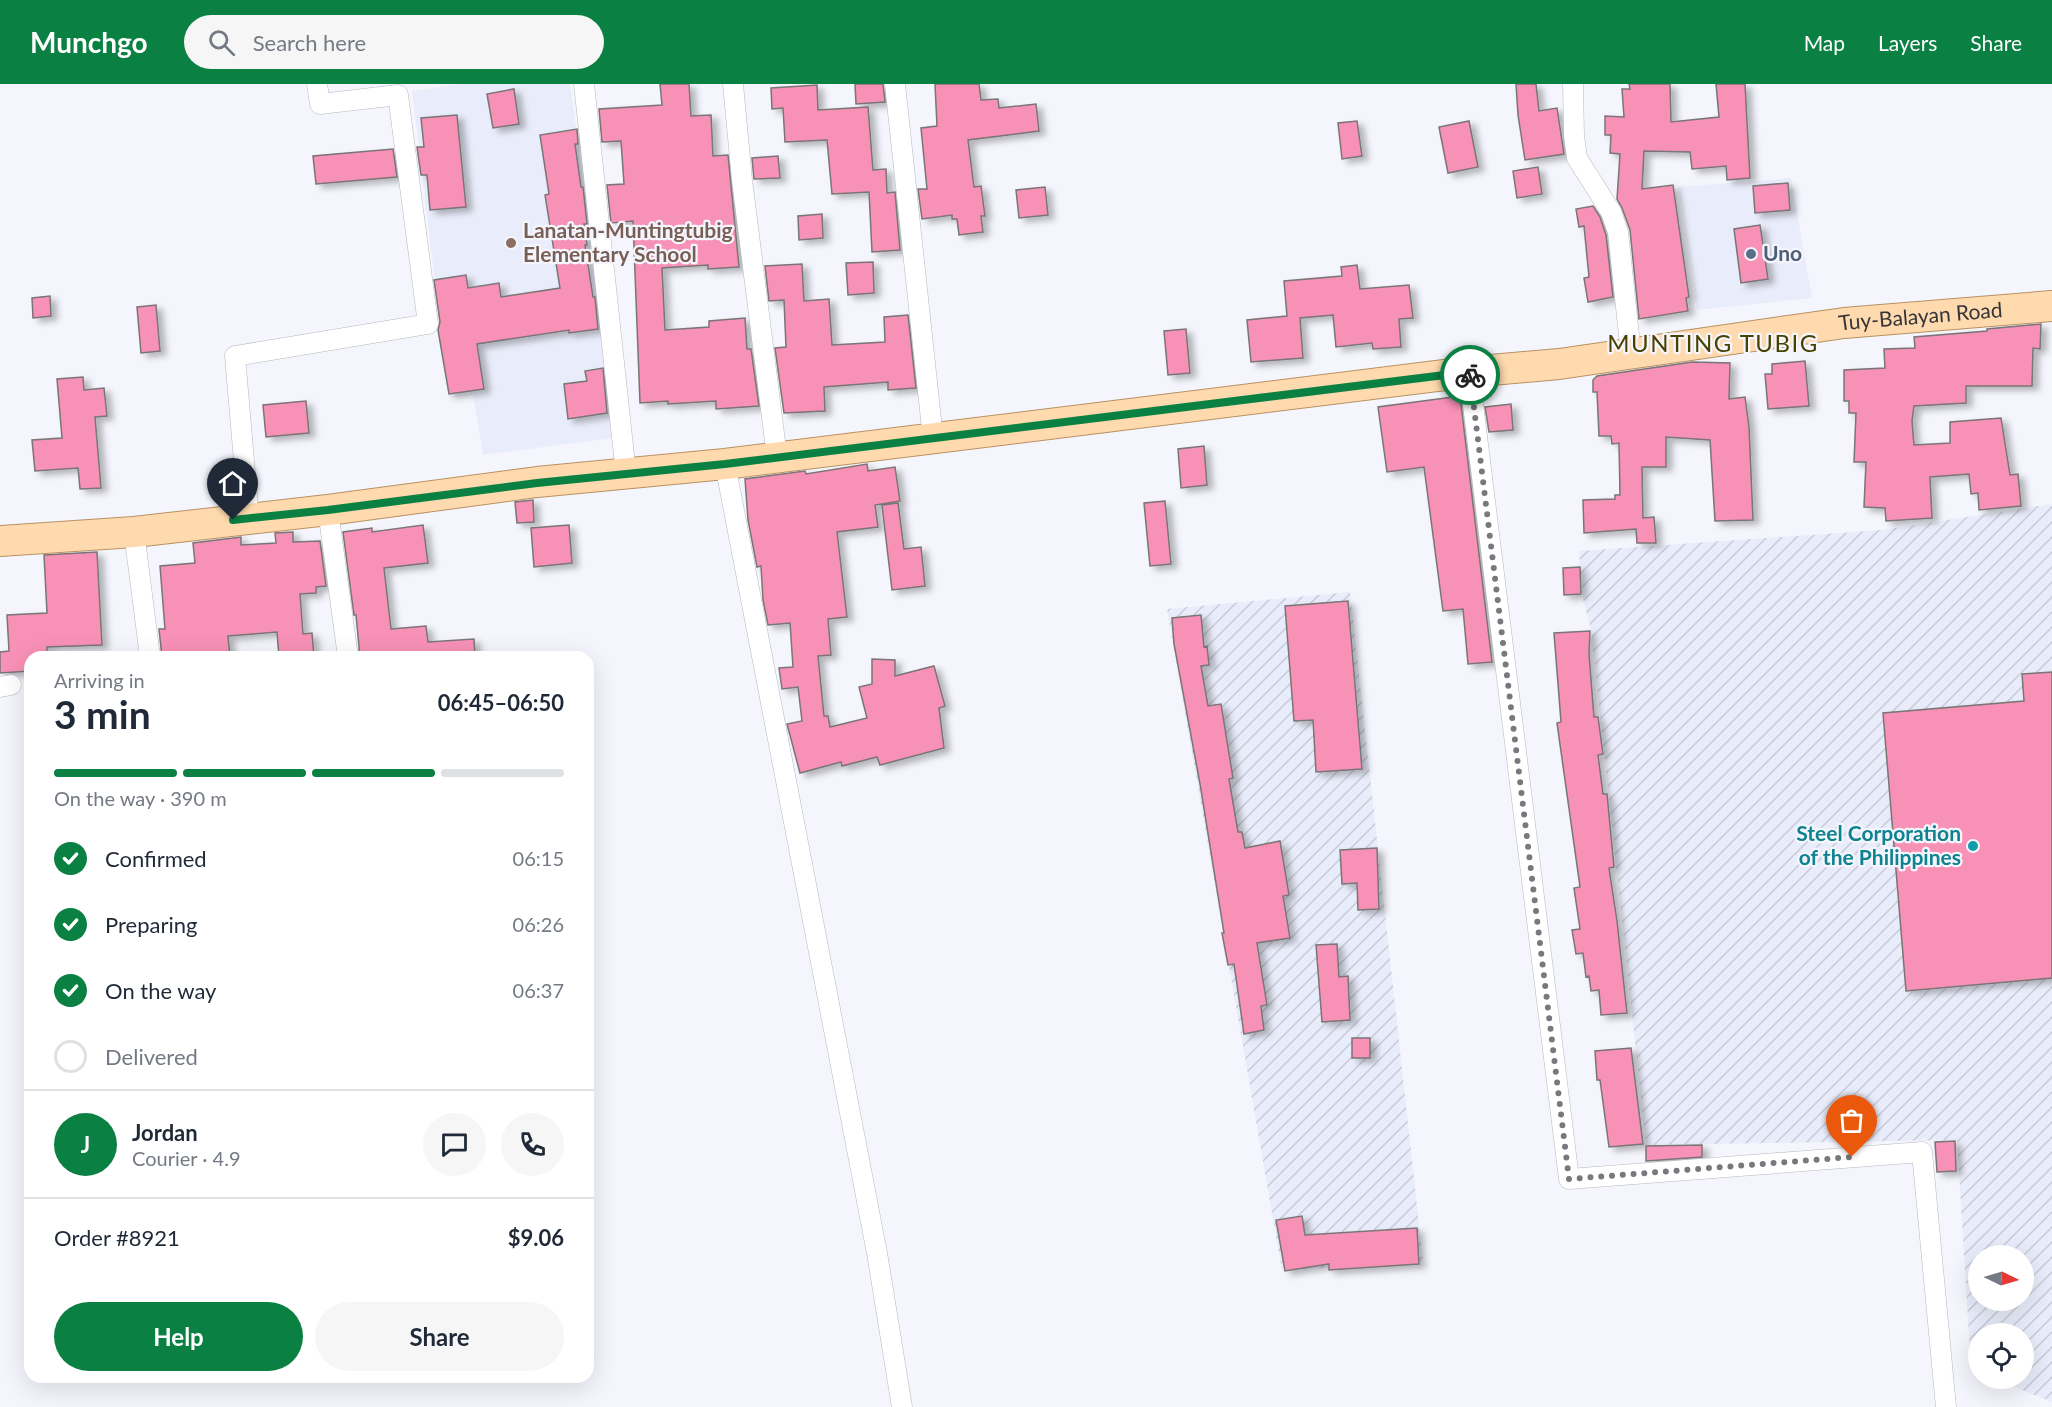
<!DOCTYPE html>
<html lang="en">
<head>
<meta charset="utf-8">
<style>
  :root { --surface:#fff; --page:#f6f6f7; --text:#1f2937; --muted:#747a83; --line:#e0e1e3; --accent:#0b8043 }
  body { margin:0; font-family:Lato,sans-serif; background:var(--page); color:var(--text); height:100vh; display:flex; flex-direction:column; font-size:22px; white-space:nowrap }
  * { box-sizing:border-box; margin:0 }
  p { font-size:20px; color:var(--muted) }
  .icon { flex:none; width:33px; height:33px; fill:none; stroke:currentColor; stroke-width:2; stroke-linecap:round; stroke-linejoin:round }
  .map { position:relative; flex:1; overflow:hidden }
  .panel { position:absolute; left:24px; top:567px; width:570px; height:732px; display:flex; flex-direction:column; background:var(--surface); border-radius:18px; box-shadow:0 6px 24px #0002 }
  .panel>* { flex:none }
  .needle { width:39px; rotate:95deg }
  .tools { position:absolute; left:1968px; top:1161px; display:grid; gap:12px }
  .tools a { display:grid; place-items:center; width:66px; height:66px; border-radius:50%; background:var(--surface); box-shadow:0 6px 24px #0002; font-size:30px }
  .pin { position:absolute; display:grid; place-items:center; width:51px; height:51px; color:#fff; margin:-62px -26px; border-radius:50% 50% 50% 0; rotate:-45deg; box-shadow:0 0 6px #0007 }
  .pin .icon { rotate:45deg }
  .courier { position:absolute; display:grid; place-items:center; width:60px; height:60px; margin:-30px; border:4px solid #0b8043; border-radius:50%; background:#fff; color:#222; box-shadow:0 2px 8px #0007 }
  .headline em { font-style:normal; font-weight:700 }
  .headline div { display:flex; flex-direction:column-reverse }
  .headline { display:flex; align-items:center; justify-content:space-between; height:102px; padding:0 30px }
  h1 { font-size:39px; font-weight:700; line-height:45px }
  .bar { display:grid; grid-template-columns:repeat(4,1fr); gap:9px 6px; align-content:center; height:72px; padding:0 30px }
  .bar i { height:8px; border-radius:4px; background:var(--line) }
  .bar .current { background:var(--accent) }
  .bar p { grid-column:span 4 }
  .line { display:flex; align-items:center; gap:15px; padding:0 30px; border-top:2px solid var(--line) }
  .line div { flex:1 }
  .round { display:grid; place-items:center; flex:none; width:63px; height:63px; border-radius:32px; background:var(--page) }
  ol { padding:0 30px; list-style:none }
  li { display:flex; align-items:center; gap:18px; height:66px }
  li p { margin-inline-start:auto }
  li .icon { padding:6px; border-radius:50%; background:var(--accent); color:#fff; stroke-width:4 }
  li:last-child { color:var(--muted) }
  li i { width:33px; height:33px; border:3px solid var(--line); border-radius:50% }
  .action { display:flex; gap:12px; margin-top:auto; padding:12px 30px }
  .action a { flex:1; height:69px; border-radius:36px; background:var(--accent); color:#fff; font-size:24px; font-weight:700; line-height:69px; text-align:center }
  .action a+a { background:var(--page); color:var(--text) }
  header { display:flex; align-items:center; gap:36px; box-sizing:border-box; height:84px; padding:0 30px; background:var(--accent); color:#fff }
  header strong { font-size:28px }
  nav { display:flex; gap:33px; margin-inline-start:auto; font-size:21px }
  .search { width:420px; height:54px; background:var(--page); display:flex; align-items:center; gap:15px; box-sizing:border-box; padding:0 21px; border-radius:33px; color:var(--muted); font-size:22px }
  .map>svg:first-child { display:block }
</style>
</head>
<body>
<header>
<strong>Munchgo</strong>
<div class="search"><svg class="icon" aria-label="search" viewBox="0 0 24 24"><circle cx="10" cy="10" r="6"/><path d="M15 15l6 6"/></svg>Search here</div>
<nav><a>Map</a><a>Layers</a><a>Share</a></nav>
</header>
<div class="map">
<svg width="2052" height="1323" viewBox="0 0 2052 1323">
  <defs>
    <pattern id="industrial-furrows" width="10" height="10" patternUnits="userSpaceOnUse" patternTransform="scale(1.5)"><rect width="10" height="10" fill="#e9ecfa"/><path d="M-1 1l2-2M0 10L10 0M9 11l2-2" fill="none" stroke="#c8cbd7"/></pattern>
    <filter id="shadow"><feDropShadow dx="6" dy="4" stdDeviation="3" flood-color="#0004"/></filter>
  </defs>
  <rect width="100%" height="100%" fill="#f5f6fd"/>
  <!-- built -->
  <path fill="#e9ecfa" d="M460,0H570L620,353L483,371L473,311L449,314L412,7Z
    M1791,94L1812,214L1697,226L1678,103Z"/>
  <!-- industrial -->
  <path fill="url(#industrial-furrows)" fill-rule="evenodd" d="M2052,420V1318L1995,1295L2024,1294V1250H1978V1288L1971,1285L1957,1056L1646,1061L1591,546L1583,515L1579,467L1882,446ZM1978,1172H2024V1216H1978Z
    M1350,508L1423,1177L1282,1187L1167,525Z"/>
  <!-- building -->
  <path fill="#f891b6" stroke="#7a7476" stroke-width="1.5" filter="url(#shadow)" d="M660,0H689L691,32L711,31L713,72L728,71L739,183L708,185V181L662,184L665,246L709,243V237L745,234L747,265H751L759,322L716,325V317L668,320V317L640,319L633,137L611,139L607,101L624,100L621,57L602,58L599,25L662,21Z
    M855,0H883L885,18L856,20Z
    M935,0H979L981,16L998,15L999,24L1036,20L1039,47L968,56L974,103L981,102L985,132H981L983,148L959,151L957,135H952V131L922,135L918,105H927L921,44L937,42Z
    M1516,0H1536L1539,27L1557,24L1564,70L1525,76L1518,31Z
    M1629,0H1670L1671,38L1719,33L1716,0H1745L1750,94L1727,96L1726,82L1692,85L1690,68L1644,67L1642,105L1673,101L1689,213L1686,214L1688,227L1639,235L1630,146L1622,124L1617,115L1620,70L1610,69L1611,51H1605V32L1624,33L1622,5H1630Z
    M817,1L818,26L868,23L873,86L886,85L887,109L895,108L900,166L872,168L869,108L832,110L827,56L785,58L783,24L772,25L771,4Z
    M514,5L519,40L493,44L487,10Z
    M457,31L466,123L430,126L427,91H421L417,63H424L421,34Z
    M1357,37L1362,72L1342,75L1338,39Z
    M1469,37L1478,83L1448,89L1439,43Z
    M577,45L578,60H575L581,103H583L587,140H584L587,161H585L593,213H595L598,245L569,249V246L477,260L484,305L449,310L438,246L440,238L434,196L466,191L468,204L499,199L501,213L560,204L545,111L549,110L540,51Z
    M393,65L397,93L316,100L313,72Z
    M778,72L780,94L754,95L752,74Z
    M1538,83L1542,110L1517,114L1513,87Z
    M1788,99L1790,126L1755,129L1753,102Z
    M1045,103L1048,131L1019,134L1016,106Z
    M1593,122L1600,133L1606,151L1613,213L1588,218L1584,194L1589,193L1584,142L1579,143L1576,125Z
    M822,130L823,154L799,156L798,132Z
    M1760,141L1768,195L1741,199L1734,145Z
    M873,178L874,209L848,211L846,179Z
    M802,180L804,217L829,215L832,261L885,258L884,233L908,231L916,304L888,306V298L824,303L825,327L784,329L775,264L786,263L784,216L769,217L765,182Z
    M1357,181L1360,205L1409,201L1413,234L1399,235L1401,263L1373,265L1372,259L1336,263L1333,231L1300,234L1303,274L1251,278L1247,236L1287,232L1284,197L1342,192L1341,183Z
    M50,212L51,232L33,234L32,214Z
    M156,221L160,267L141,269L137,223Z
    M2041,240L2040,265L2033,264L2032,302H1966V319L1914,322L1912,337L1914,361L1950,359V338L2001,334L2010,391L2018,390L2021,422L1979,426L1978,409L1971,410L1969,390L1930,393L1932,434L1886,437L1885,424L1864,423L1866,378H1854L1856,329H1849V317H1844V286L1885,284L1884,265L1915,264L1914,253L1987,247V245Z
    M1186,245L1190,289L1168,291L1164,247Z
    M1805,277L1809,322L1768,325L1765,290H1772V280Z
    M1692,278L1730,279L1729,315L1745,313L1749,343L1753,436L1715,437L1710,356L1666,353V383H1642L1643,434L1654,433L1656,459H1637L1636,445L1584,449L1583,416L1615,415V411H1620L1619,359L1612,360L1611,352H1599L1597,308H1593V296L1597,292Z
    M603,284L607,329L568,335L564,300L587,297L585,287Z
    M83,293L84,306L104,304L107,332L95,333L101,404L80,405L78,384L35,387L32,356L62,354L57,295Z
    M1460,312L1492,578L1468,580L1463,525L1443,527L1424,383L1387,388L1378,323Z
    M306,317L309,349L266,353L263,321Z
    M1511,320L1513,346L1489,348L1485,323Z
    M1204,362L1207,401L1181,404L1178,365Z
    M867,380L868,387L895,383L900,417L875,421L878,443L837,448L847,533L828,535L831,571L818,572L824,632H828L830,643L867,634L859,603L872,600V575L895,576V592L934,582L945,622L939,624L944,664L880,681L877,673L842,682L841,678L800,689L787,640L802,637L798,603L782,605L779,584L793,583L790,539L768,541L763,516L761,482L757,483L748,436L745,395L805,387L806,390Z
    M533,416L534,438L517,439L515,418Z
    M1165,417L1171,480L1150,482L1144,419Z
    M898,419L904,465L921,463L925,502L892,506L882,421Z
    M423,441L428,479L384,484L391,545L426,542L428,558L474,555L475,573H360L356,531H354L343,448L372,444V448Z
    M569,441L572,479L534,483L531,444Z
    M293,448V458L320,457L326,502L316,503V509L300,510L303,550L312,549L314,573H279L277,548L228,552L230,573H162L159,545H165L160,482L195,479L193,459L241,453V461L276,459L275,449Z
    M97,468L102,561L47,563V573H30V587L0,589V568L9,567L7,531L47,529L44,471Z
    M1580,483L1581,510L1564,511L1563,484Z
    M1348,517L1362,685L1316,688L1313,636L1294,637L1285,522Z
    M1201,531L1204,563L1207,562L1209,581L1201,582L1208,622L1221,620L1233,694L1229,695L1238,748H1242L1245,764L1280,757L1289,811L1283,812L1290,854L1257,859L1267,921L1261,922L1264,946L1244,950L1234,880L1228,881L1222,849H1224L1200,700L1174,560L1172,534Z
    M1590,547L1589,570L1594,633H1598L1603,670L1598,671L1603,710H1607L1614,783L1609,784L1617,837L1627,929L1601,931L1599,906L1591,907L1589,892L1586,893L1583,869L1576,870L1572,846L1580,845L1574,804L1580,803L1557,639L1561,638L1554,549Z
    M2052,588V894L1906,907L1883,629L2024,617L2022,590Z
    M1377,764L1379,825L1358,826L1357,799L1342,800L1340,766Z
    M1337,860L1339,893L1348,892L1350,936L1322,938L1316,861Z
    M1352,954H1370V974H1352Z
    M1631,964L1643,1060L1609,1063L1600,996H1597L1595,967Z
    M1955,1057L1956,1087L1937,1088L1935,1058Z
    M1702,1061V1073L1646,1077V1062Z
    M1302,1132L1305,1151L1417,1144L1419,1180L1329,1186V1180L1285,1187L1276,1136Z"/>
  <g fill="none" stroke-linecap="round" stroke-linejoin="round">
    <!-- street casing -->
    <g stroke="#b7b8be" stroke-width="21">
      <path id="street" d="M584,0L626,390
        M733,0L742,96L777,373
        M895,0L933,354
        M1573,0L1574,51L1577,74L1611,128L1618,148L1631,270
        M1469,288L1569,1095L1922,1068L1946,1323
        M725,380L877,1169L902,1323
        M328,426L348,573
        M249,435L235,272L428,240L398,11L320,20L317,0
        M134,448L150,573
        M0,603L11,601"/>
    </g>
    <!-- primary casing -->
    <g stroke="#b89162" stroke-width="32">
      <g id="primary">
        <path id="s1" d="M0,457L134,448L328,426L537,398L725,380L1469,288L1559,280L1844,239L2052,222"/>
      </g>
    </g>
    <!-- street -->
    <use href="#street" stroke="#fff" stroke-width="20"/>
    <!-- primary -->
    <use href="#primary" stroke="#ffdaaf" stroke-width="30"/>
  </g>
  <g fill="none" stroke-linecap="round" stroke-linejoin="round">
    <!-- done -->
    <path stroke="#78797d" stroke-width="6" stroke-dasharray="0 10.8" d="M1470,291L1569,1095L1852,1073"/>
    <!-- route -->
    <path stroke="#0b8043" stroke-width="8" d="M233,436L328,426L537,399L725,380L1469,288L1470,291"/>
  </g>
  <!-- markers -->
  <circle fill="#8d6e63" stroke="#f5f6fd" stroke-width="2" cx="511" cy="159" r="6"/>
  <circle fill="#5c6f8a" stroke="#f5f6fd" stroke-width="2" cx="1751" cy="170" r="6"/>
  <circle fill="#0f9aa8" stroke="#f5f6fd" stroke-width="2" cx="1973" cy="762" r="6"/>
  <g text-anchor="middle" stroke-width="4.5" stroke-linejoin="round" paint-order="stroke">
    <!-- education labels -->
    <g font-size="21" font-weight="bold" fill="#785e54" stroke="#f5f6fd" text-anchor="start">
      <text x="523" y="154">Lanatan-Muntingtubig<tspan x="523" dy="24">Elementary School</tspan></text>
    </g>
    <!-- service labels -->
    <g font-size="21" font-weight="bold" fill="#4e5e75" stroke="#f5f6fd" text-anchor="start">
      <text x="1763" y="177">Uno</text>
    </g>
    <!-- street labels -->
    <g font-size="21" fill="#353538" stroke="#f5f6fd">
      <text dy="7" stroke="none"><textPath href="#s1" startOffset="1934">Tuy-Balayan Road</textPath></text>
    </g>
    <!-- culture labels -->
    <g font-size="21" font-weight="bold" fill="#0d838f" stroke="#f5f6fd" text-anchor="end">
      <text x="1961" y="757">Steel Corporation<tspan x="1961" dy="24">of the Philippines</tspan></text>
    </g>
    <!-- quarter labels -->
    <g font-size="24" letter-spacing="1.5" fill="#494100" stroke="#f5f6fd">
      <text x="1713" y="268">MUNTING TUBIG</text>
    </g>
  </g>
</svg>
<div class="tools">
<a><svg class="needle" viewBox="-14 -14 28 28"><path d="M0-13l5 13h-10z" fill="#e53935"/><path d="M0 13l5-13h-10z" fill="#747a83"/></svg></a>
<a><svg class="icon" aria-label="locate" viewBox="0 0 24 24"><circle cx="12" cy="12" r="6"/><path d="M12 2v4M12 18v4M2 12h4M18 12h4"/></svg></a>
</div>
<div class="pin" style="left:1852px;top:1073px;background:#ea580c"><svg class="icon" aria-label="bag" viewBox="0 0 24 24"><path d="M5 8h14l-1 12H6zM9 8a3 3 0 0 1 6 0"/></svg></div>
<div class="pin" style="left:233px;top:436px;background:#1f2937"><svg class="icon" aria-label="home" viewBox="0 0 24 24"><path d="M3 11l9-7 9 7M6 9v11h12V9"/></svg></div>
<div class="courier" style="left:1470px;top:291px"><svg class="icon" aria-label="bike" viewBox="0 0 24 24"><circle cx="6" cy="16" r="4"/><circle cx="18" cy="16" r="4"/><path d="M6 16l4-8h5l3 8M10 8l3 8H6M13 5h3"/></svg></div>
<section class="panel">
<div class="headline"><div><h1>3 min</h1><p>Arriving in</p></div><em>06:45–06:50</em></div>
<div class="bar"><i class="current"></i><i class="current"></i><i class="current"></i><i></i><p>On the way · 390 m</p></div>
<ol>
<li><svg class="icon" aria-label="check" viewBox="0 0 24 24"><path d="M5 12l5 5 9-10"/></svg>Confirmed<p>06:15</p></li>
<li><svg class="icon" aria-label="check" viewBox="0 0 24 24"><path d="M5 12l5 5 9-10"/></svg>Preparing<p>06:26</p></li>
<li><svg class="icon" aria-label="check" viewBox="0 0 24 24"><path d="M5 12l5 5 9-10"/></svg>On the way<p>06:37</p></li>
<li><i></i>Delivered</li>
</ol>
<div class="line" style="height:108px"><b class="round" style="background:var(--accent);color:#fff">J</b><div><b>Jordan</b><p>Courier · 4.9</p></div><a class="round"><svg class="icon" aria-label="chat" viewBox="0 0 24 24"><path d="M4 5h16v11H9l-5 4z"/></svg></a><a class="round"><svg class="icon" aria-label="phone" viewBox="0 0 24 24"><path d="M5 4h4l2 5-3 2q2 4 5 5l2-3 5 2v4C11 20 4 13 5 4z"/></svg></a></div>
<div class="line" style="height:78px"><div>Order #8921</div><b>$9.06</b></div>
<div class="action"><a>Help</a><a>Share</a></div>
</section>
</div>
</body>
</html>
